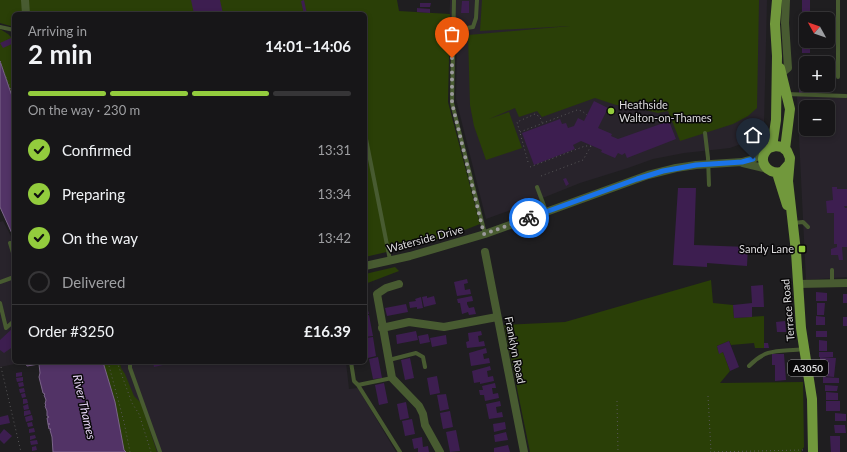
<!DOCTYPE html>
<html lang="en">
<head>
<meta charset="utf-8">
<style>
  :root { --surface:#171618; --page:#242325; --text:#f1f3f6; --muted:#9e9fa2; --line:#363537; --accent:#93cc3d }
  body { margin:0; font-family:Lato,sans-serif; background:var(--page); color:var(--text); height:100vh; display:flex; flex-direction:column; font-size:15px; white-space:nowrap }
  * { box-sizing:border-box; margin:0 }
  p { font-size:13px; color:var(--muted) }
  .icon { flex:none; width:22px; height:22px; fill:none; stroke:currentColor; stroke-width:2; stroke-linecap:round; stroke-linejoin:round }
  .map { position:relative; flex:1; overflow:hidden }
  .panel { position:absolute; left:12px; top:12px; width:355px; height:352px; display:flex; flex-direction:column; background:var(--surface); border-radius:6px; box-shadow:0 2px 6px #0003,0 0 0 1px var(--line) }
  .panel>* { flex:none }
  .needle { width:26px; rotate:310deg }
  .buttons { position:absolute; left:799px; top:12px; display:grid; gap:8px }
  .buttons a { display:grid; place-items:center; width:36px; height:36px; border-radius:6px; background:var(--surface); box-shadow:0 2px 6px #0003,0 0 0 1px var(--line); font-size:20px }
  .pin { position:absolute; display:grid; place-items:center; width:34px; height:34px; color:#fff; margin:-41px -17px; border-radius:50% 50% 50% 0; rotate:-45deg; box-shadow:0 0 4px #0007 }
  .pin .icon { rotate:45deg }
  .courier { position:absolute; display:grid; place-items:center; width:40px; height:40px; margin:-20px; border:3px solid #1a73e8; border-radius:50%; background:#fff; color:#222; box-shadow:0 1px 5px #0007 }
  .headline em { font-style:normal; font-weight:700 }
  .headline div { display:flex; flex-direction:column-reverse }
  .headline { display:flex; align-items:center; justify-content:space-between; height:68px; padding:0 16px }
  h1 { font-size:26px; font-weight:700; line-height:30px }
  .bar { display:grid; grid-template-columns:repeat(4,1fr); gap:6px 4px; align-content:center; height:48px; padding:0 16px }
  .bar i { height:5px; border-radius:3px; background:var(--line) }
  .bar .on { background:var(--accent) }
  .bar p { grid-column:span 4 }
  .line { display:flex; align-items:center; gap:10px; padding:0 16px; border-top:1px solid var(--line) }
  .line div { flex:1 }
  ol { padding:0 16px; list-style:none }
  li { display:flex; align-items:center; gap:12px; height:44px }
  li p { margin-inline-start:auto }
  li .icon { padding:4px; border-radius:50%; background:var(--accent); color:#111; stroke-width:4 }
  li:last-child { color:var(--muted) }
  li i { width:22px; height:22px; border:2px solid var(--line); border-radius:50% }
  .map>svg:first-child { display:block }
</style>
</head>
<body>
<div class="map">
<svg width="847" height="452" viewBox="0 0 847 452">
  <rect width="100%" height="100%" fill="#1f1e20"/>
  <!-- built -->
  <path fill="#28232b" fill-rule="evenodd" d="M450,0H767L764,124L760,133L749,141L730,148L684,153L653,159L628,168L580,183L535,201L486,219L456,99L457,33H449Z
    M797,96L847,97V277L806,280ZM806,107H828V129H806Z
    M3,221L14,242V362H25L0,367V222Z
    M121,362H346L349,389L358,388L396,452H153L121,370Z"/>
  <!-- green -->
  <path fill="#2a3f07" d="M0,0H22L23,14H14V27L0,23Z
    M28,0H397L399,11L450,14L448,102L480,224C443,239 404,248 365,257V14H29Z
    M482,0H759L757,108L748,116L733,124L680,141L668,111L658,113L627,106L616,105L595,98L542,117L537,111L519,117L515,108L489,119L509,112L522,148L486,160L474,126L470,105L468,35L570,26L480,31Z
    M0,29L8,34L14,40V102L0,61Z
    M395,267L399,271L365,284V274Z
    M711,280L713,303L733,305L734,318L764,316V348H755L754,343L731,345L729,341L717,346L719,353L723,352L730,371L720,383L803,382L804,447L801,451L802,452H530L504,325L565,322Z
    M98,362H120L121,368L125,374L134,396L141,403L157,452H119L115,434L121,429L117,424Z"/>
  <!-- water -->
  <path fill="#523366" stroke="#7b658a" d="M0,61L14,102V238L0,207Z
    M33,362H103L115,402L124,450L126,452H53L52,437L50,430L51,429H49L48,424H50H48L47,418L49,417L47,416V411L45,406L46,405L45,404L46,400L44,395L45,394L43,393L39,377L40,373L39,364L27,366L26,364Z"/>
  <!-- building -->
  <path fill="#3d1e50" d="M191,0H220L223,14H194Z
    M304,0L307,14H304L301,1Z
    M802,0H810V13H802Z
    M462,1H469V13H461Z
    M420,3H431L430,7H420Z
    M417,8L430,9V13L417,12Z
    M802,14H810V19H806V26H802Z
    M802,27H806V40H802Z
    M11,38L14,43L3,48L0,43Z
    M802,41H810V53H802Z
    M803,55H811V63H806V67H803Z
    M803,68H806V81H803Z
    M799,82H806V85H823V93H799Z
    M594,101L608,108L598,128L612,134L611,136L618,139L669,121L676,139L627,158L625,153L622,155L618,153L615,158L601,152L602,150L581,141L573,145L575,149L534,165L522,133L560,119L562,124L566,123L568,128L574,126L578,118L584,121Z
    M566,178L569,184L566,186L563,179Z
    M832,187H837V189H847V206H844L845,208H847V247H842L843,260H839L838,255H831V249L837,247V244H834V213H827L826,201L833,200Z
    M678,188H696L694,245L748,247L747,266L707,263V267L673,265Z
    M467,279L468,283L464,284L465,290L470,289L471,294L457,296L454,282Z
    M763,285L764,307H752V317L734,318L733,305L752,303L751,286Z
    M816,292L827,293V301H816Z
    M843,294H847V303H843Z
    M427,296V298L434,296L436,304L424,307L422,297Z
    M472,296L473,301L467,302V304L469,308L474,307L476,314L469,315L468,312L462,314L460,303H458L457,299Z
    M421,297L423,308L417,309V307L410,308L409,302L416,301L415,299Z
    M365,299L369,314H365Z
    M817,303H825L824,315H817Z
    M406,304L408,312L387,316L385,308Z
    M369,315L373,336L365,337V316Z
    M816,316L825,317V325H816Z
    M843,317H847V326H843Z
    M785,321L786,332H777L776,322Z
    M14,327V346L4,353L0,350V340Z
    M416,331L418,340L397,344L396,335Z
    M481,331L482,335L478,336L479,342L484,341L485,346L467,348L466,342L469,341L468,333Z
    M816,331H827V337H816Z
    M428,334L430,342L420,344L418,336Z
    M446,335L447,344L432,347L430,338Z
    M373,337L376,356L368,358L365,338Z
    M819,340L827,341V351H819Z
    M729,341L739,367L730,371L723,352L719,354L717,346Z
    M764,343H768L769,348H764Z
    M486,348L487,353L483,354L484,359L489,358L490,363L471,366L469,353Z
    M819,352H833V357H819Z
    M772,354H784L786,380L775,381V365H772Z
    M378,357L382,378L373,379L369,359Z
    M820,357L836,358L834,377L822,376L823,367H820Z
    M410,358L414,378L405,380L401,360Z
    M153,362H172V363L154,367Z
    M490,366L491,370L487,371L488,377L493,376L494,381L480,384V382L474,383L472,371Z
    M22,372V376L16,377V373Z
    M437,376L440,393L430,395L427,378Z
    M23,377V381L17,382L16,378Z
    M823,377L839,378V383H823Z
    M23,382L24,386L19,387L18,383Z
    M384,383L388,403L379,405L375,385Z
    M495,383L496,388H492L493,394L498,393L499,398L485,401L484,395H480L479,390H483L482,386Z
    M825,385L838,386L837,391H825Z
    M24,388L25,392L20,393L19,389Z
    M826,392L838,393V400H826Z
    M25,393L26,397L22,398L21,394Z
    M446,394L449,409L440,411L437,395Z
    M23,399H27L28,403L23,404Z
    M500,401L501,406L496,407L497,413L502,412L503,417L489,419L486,404Z
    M826,401H840V411H826Z
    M406,402L409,418L400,420L397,404Z
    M28,404L29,409L24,410L23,406Z
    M30,410L31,414L24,416V411Z
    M450,411L453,427L443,429L440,413Z
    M835,413L846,414V421H835Z
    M8,415L10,423L0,425V417Z
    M32,415L33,420L26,422L25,417Z
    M412,419L415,434L405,436L402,421Z
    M32,422L33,426L28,427L27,423Z
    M505,422L506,429L494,432L493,424Z
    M834,425H845L846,433H835Z
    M34,428L35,432L29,433V429Z
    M4,429L12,436L4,444L0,440V434Z
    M456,430L460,451L450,452L446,432Z
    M506,432L508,440L495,442L494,435Z
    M35,435L36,438L30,440V436Z
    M830,436H840V452H831Z
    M422,437L423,447L428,446L429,452H418V448L414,449L412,439Z
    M37,440L38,444L31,445L30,441Z
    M508,445L510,452H494V448Z
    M36,446L37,450L32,451V447Z"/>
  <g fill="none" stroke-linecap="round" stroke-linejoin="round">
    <!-- path -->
    <path stroke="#585759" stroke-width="1" stroke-dasharray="1 3" stroke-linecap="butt" d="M0,62L14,97
      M520,132L577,110L582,111L587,115
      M528,162L517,122L535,114L540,117L543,125
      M530,167L585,146H591
      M541,176L583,160L591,146
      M108,362L124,422L130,452
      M117,362L132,403L139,414L151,452
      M1,367L21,452
      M708,396L711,451
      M617,401L618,452
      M710,452L803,450"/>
    <!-- service -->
    <path stroke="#485b31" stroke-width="4" d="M454,0L452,103L485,234
      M0,27L14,30
      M452,28H467L473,27L476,18L477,0
      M838,77V0
      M786,94L846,96
      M705,133L708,158L709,185
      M365,134L390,260
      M537,187L546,211
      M793,223L803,222L808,227
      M10,243L14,256
      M832,270V283
      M0,282L14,277
      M0,303L6,328L14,321
      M389,360L416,353L423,357L425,367
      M130,362V368L160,452
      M351,362L354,381L358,385
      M749,366C767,347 780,352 804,349
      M392,378L358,385L400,452"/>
    <!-- minor -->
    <path stroke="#485b31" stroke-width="8" d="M25,0L26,14
      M782,73L788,68L785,23L786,0
      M743,163L767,169
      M485,252L524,452
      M365,266L410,256L485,234L648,175L676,168L696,165L742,162L753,159L765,152
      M399,284L386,288L377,294L392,378L419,406L423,414L425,425L440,452
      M798,284L847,283
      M382,328L409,322L444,327L497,317"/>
    <!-- primary -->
    <path stroke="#71983c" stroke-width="10" d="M780,68L790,109L785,149
      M772,147L776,120L777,56L775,24L777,0
      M789,164L782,172C766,175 756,159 769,148L776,146L782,147L787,151L790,158L788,181L796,252L801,328L812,399L813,452
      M777,173L787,205"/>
  </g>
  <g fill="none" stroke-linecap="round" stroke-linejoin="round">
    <!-- done -->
    <path stroke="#9a999b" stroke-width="4" stroke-dasharray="0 7.2" d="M452,58V103L484,234L529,218"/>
    <!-- route -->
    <path stroke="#1a73e8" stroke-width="5" d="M529,218L637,179L663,171L696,165L742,162L753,159"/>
  </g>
  <!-- markers -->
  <g fill="#93cc3d" stroke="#090809" stroke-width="1.5">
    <circle cx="611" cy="111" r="4"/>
    <rect x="798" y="245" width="8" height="8" rx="2"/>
  </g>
  <g text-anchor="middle" stroke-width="3" stroke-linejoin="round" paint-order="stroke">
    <!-- shield labels -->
    <rect fill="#090809" stroke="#9d9c9d" stroke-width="1" x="788" y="360" width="40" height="16" rx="3"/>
    <g font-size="10" font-weight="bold" fill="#dcdbdd">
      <text x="808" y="372">A3050</text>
    </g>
    <!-- poi labels -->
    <g font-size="11" fill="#dcdbdd" stroke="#090809" text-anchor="start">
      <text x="619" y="109">Heathside<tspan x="619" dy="13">Walton-on-Thames</tspan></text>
      <text x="794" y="253" text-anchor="end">Sandy Lane</text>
    </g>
    <!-- street labels -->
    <g font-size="11" fill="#dcdbdd" stroke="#090809">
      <text transform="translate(425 239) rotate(-15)" y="4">Waterside Drive</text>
      <text transform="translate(788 310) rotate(-95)" y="4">Terrace Road</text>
      <text transform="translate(515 350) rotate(79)" y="4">Franklyn Road</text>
    </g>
    <!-- water labels -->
    <g font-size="12" font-style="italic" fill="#e6d4f5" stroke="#090809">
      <text transform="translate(84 407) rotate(77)" y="4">River Thames</text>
    </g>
  </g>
</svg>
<div class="buttons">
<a><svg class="needle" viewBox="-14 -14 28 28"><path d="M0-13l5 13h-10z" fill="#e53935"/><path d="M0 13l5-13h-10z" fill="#9e9fa2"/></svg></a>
<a>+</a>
<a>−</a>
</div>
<div class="pin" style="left:452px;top:58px;background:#ea580c"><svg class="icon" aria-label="bag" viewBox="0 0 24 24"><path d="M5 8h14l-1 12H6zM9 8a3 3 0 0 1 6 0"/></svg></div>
<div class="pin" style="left:753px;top:159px;background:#1f2937"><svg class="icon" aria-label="home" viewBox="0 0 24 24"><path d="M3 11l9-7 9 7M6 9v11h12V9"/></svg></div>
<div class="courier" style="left:529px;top:218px"><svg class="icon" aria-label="bike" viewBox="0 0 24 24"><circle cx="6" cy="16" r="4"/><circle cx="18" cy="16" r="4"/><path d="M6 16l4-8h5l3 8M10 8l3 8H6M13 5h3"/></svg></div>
<section class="panel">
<div class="headline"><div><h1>2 min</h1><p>Arriving in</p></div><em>14:01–14:06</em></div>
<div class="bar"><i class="on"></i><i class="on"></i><i class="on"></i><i></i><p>On the way · 230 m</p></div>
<ol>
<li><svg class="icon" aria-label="check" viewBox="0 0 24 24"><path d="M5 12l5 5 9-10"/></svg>Confirmed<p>13:31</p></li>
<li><svg class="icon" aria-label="check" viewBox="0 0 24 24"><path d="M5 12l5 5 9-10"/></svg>Preparing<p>13:34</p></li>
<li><svg class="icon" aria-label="check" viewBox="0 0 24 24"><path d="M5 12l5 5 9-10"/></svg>On the way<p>13:42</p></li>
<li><i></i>Delivered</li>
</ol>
<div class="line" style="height:52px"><div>Order #3250</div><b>£16.39</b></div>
</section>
</div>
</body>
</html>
